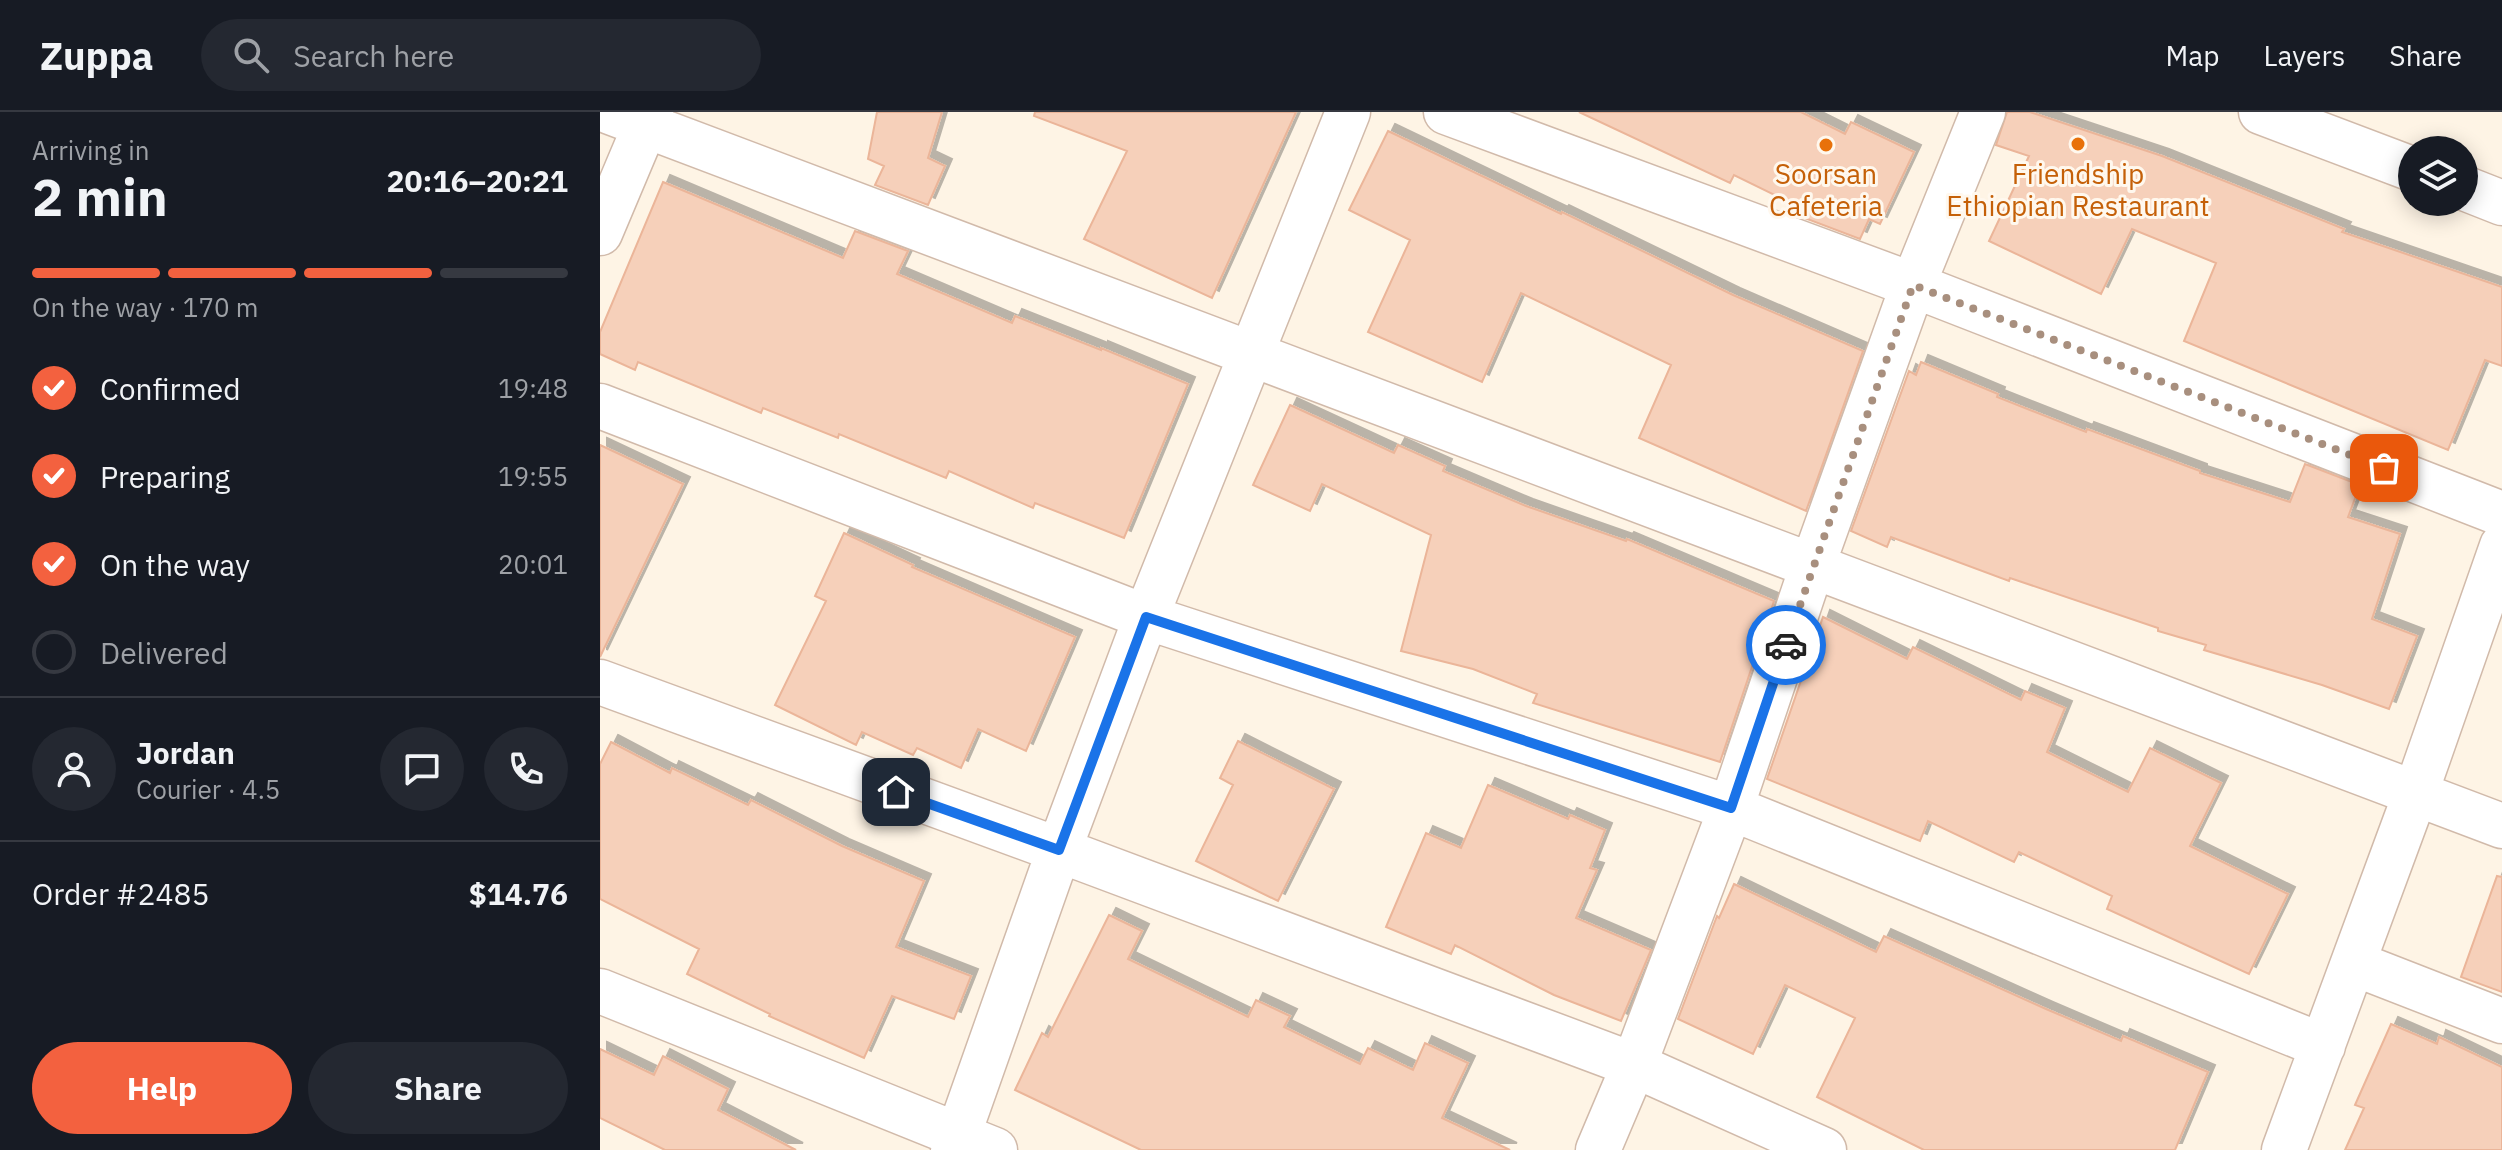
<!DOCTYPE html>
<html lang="en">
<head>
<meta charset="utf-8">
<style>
  :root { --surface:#171b24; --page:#242831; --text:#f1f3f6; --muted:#9ea1a6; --line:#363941; --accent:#f3613f }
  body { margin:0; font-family:"IBM Plex Sans",sans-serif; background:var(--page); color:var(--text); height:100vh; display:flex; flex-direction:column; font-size:30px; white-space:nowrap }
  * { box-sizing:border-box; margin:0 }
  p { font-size:26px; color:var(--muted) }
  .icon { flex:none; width:44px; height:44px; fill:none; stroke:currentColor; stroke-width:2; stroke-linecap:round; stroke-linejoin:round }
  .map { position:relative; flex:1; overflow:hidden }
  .details { display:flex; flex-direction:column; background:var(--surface); width:600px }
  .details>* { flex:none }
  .tools { position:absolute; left:1798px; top:24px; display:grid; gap:16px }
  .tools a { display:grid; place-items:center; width:80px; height:80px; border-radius:50%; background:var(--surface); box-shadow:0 4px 20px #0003; font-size:40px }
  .pin { position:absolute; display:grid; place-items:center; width:68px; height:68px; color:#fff; margin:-34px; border-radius:16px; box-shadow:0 4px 12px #0006 }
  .courier { position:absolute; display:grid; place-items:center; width:80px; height:80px; margin:-40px; border:6px solid #1a73e8; border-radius:50%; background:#fff; color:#222; box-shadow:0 2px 10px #0007 }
  .summary em { font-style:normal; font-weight:800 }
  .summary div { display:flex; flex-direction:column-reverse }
  .summary { display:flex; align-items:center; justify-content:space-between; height:136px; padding:0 32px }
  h1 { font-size:52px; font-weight:800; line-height:60px }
  .bar { display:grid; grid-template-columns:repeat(4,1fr); gap:12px 8px; align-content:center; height:96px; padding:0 32px }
  .bar i { height:10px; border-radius:6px; background:var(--line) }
  .bar .current { background:var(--accent) }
  .bar p { grid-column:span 4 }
  .line { display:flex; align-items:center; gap:20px; padding:0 32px; border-top:2px solid var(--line) }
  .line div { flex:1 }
  .round { display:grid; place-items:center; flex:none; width:84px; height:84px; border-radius:42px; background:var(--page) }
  ol { padding:0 32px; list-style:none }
  li { display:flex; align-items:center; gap:24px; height:88px }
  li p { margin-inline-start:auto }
  li .icon { padding:8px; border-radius:50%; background:var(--accent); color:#fff; stroke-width:4 }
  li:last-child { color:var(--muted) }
  li i { width:44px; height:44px; border:4px solid var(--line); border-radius:50% }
  .button { display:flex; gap:16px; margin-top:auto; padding:16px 32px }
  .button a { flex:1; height:92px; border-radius:48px; background:var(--accent); color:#fff; font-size:32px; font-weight:800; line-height:92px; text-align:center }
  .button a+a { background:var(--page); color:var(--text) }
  header { display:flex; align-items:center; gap:48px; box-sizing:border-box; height:112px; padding:0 40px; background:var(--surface); border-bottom:2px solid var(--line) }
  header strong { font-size:38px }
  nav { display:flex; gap:44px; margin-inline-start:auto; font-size:28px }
  .search { width:560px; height:72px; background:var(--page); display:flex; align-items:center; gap:20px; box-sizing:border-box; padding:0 28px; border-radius:44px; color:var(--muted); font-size:30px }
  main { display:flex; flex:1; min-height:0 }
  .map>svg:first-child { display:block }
</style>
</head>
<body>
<header>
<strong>Zuppa</strong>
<div class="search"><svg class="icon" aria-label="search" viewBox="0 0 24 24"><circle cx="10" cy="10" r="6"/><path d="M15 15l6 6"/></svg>Search here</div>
<nav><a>Map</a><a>Layers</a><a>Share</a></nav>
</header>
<main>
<section class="details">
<div class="summary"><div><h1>2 min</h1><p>Arriving in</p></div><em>20:16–20:21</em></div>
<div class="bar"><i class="current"></i><i class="current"></i><i class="current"></i><i></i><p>On the way · 170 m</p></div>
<ol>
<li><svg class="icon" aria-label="check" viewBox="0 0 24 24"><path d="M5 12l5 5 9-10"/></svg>Confirmed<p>19:48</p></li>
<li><svg class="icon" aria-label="check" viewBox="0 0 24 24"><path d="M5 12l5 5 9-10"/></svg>Preparing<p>19:55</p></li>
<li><svg class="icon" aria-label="check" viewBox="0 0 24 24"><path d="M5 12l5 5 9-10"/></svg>On the way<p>20:01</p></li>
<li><i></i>Delivered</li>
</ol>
<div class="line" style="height:144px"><a class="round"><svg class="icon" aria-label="person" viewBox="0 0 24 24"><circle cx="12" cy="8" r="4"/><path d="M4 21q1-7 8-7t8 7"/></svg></a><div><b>Jordan</b><p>Courier · 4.5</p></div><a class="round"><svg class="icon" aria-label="chat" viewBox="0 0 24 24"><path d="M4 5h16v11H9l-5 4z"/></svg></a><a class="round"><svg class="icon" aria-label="phone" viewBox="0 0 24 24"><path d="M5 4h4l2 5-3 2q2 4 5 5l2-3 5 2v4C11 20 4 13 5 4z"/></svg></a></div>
<div class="line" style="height:104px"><div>Order #2485</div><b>$14.76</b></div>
<div class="button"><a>Help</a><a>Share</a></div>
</section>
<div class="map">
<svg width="1902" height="1038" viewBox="0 0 1902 1038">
  <defs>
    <filter id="shadow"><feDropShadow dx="7" dy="-7" stdDeviation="0" flood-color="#0004"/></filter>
  </defs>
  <rect width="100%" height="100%" fill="#fef4e5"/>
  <!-- building -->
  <path fill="#f6d0ba" stroke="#ebb599" stroke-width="2" filter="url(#shadow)" d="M277,0H342L328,46L345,54L328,93L275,73L284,54L268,47Z
    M435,0H696L612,186L484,127L527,39L434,4Z
    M979,0H1201L1245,22L1251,10L1314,40L1280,112L1269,107L1260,127L1202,105L1205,98L1134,63L1130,71Z
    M1407,0H1430L1562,44L1744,117L1742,120L1902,175V254L1885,248L1848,338L1584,229L1616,151L1532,117L1501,182L1389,129L1429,44L1396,33Z
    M788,19L961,102L962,100L1133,183L1263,239L1206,399L1039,326L1071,253L921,181L882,270L768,220L810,128L749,98Z
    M63,70L243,146L255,119L308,139L297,162L412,211L415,204L501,238V236L588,272L524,426L435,391L433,396L349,359L346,366L239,322L238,326L163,296L161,301L38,250L35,258L0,242V220Z
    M1321,250L1398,282L1397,285L1486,320L1487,317L1600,359V361L1690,390L1705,352L1760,373L1748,405L1800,422L1772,507L1817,524L1789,597L1722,573L1604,538L1606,533L1558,519V516L1410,466L1409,469L1291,425L1287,435L1251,419L1309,259L1316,263Z
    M690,293L794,341L798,333L845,354L843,359L926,394L1026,429L1027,427L1174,489L1120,650L933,591L937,582L873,557L801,539L831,423L722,372L710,399L653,373Z
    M0,333L83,372L0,545Z
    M244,421L313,453L312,455L475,525L426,639L378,617L361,656L317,636L313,643L262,620L256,633L175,593L226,489L215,484Z
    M1223,505L1307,547L1313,535L1421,588L1425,579L1465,596L1447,640L1528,680L1550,636L1621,671L1590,734L1688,782L1649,862L1507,797L1512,784L1419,740L1414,750L1328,709L1320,729L1167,667Z
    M638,629L734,677L678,789L596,749L633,673L620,666Z
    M11,630L70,661L72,656L148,693L151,688L242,734L324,769L296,835L371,864L354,907L292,884L264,946L169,904L170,902L87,862L99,837L0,787V652Z
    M888,673L968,707L970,703L1005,718L990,756L997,758L976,806L1051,838L1021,909L954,883L855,833L851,842L786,815L826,721L861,736Z
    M1897,764L1902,765V880L1861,865Z
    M1134,772L1276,840L1284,824L1446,897L1521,929L1523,924L1608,960L1575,1038H1324L1217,985L1255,906L1185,873L1153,942L1078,907L1117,804L1119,806Z
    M509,803L542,819L528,847L648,905L656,888L690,904L684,915L760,952L768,936L813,958L825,931L868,951L842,1006L910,1038H541L415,978L442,921L448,925Z
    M1791,912L1837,932L1839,925L1902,955V1038H1745L1764,996L1755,993Z
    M0,937L54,963L63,944L128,977L118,998L196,1038H65L0,1006Z"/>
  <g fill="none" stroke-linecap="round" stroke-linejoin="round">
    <!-- minor casing -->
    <g stroke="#d1baaa" stroke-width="47">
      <path id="minor" d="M10,0L1902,714
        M846,0L1313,173L1902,402
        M1661,0L1812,57
        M1864,76L1902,91
        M0,121L51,0
        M0,294L546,505L1131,696L1723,934
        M0,570L459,738L1034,953L1224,1038
        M1753,851L1902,909
        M0,879L395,1038
        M353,1038L459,738L546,505L748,0
        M998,1038L1034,953L1131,696L1212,455L1313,173L1383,0
        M1684,1038L1815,683L1902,434"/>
    </g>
    <!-- minor -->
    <use href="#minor" stroke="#fff" stroke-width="44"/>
  </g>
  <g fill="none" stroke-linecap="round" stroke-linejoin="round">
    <!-- done -->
    <path stroke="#a88f7e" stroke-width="8" stroke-dasharray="0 14.4" d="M1186,533L1313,173L1784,356"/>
    <!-- route -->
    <path stroke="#1a73e8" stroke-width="10" d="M296,680L459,738L546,505L1131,696L1186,533"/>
  </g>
  <!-- markers -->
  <g fill="#e8710a" stroke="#fff8ee" stroke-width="3">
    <circle cx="1478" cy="32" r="8"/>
    <circle cx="1226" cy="33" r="8"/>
  </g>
  <g text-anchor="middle" stroke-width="6" stroke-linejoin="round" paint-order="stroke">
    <!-- food labels -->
    <g font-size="28" fill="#c56008" stroke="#fff8ee">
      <text x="1226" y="72">Soorsan<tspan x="1226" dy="32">Cafeteria</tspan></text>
      <text x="1478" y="72">Friendship<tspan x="1478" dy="32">Ethiopian Restaurant</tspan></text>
    </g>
  </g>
</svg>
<div class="tools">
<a><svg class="icon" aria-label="layers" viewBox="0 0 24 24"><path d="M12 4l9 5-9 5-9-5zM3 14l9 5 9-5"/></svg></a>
</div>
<div class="pin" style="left:1784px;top:356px;background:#ea580c"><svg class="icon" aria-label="bag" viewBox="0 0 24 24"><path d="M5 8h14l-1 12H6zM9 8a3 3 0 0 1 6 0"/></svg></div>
<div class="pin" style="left:296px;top:680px;background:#1f2937"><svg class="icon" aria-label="home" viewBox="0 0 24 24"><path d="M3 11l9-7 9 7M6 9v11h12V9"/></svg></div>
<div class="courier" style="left:1186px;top:533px"><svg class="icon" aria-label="car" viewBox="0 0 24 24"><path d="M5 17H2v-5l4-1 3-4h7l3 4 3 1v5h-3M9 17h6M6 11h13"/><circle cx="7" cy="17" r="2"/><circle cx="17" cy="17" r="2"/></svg></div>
</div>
</main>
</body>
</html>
